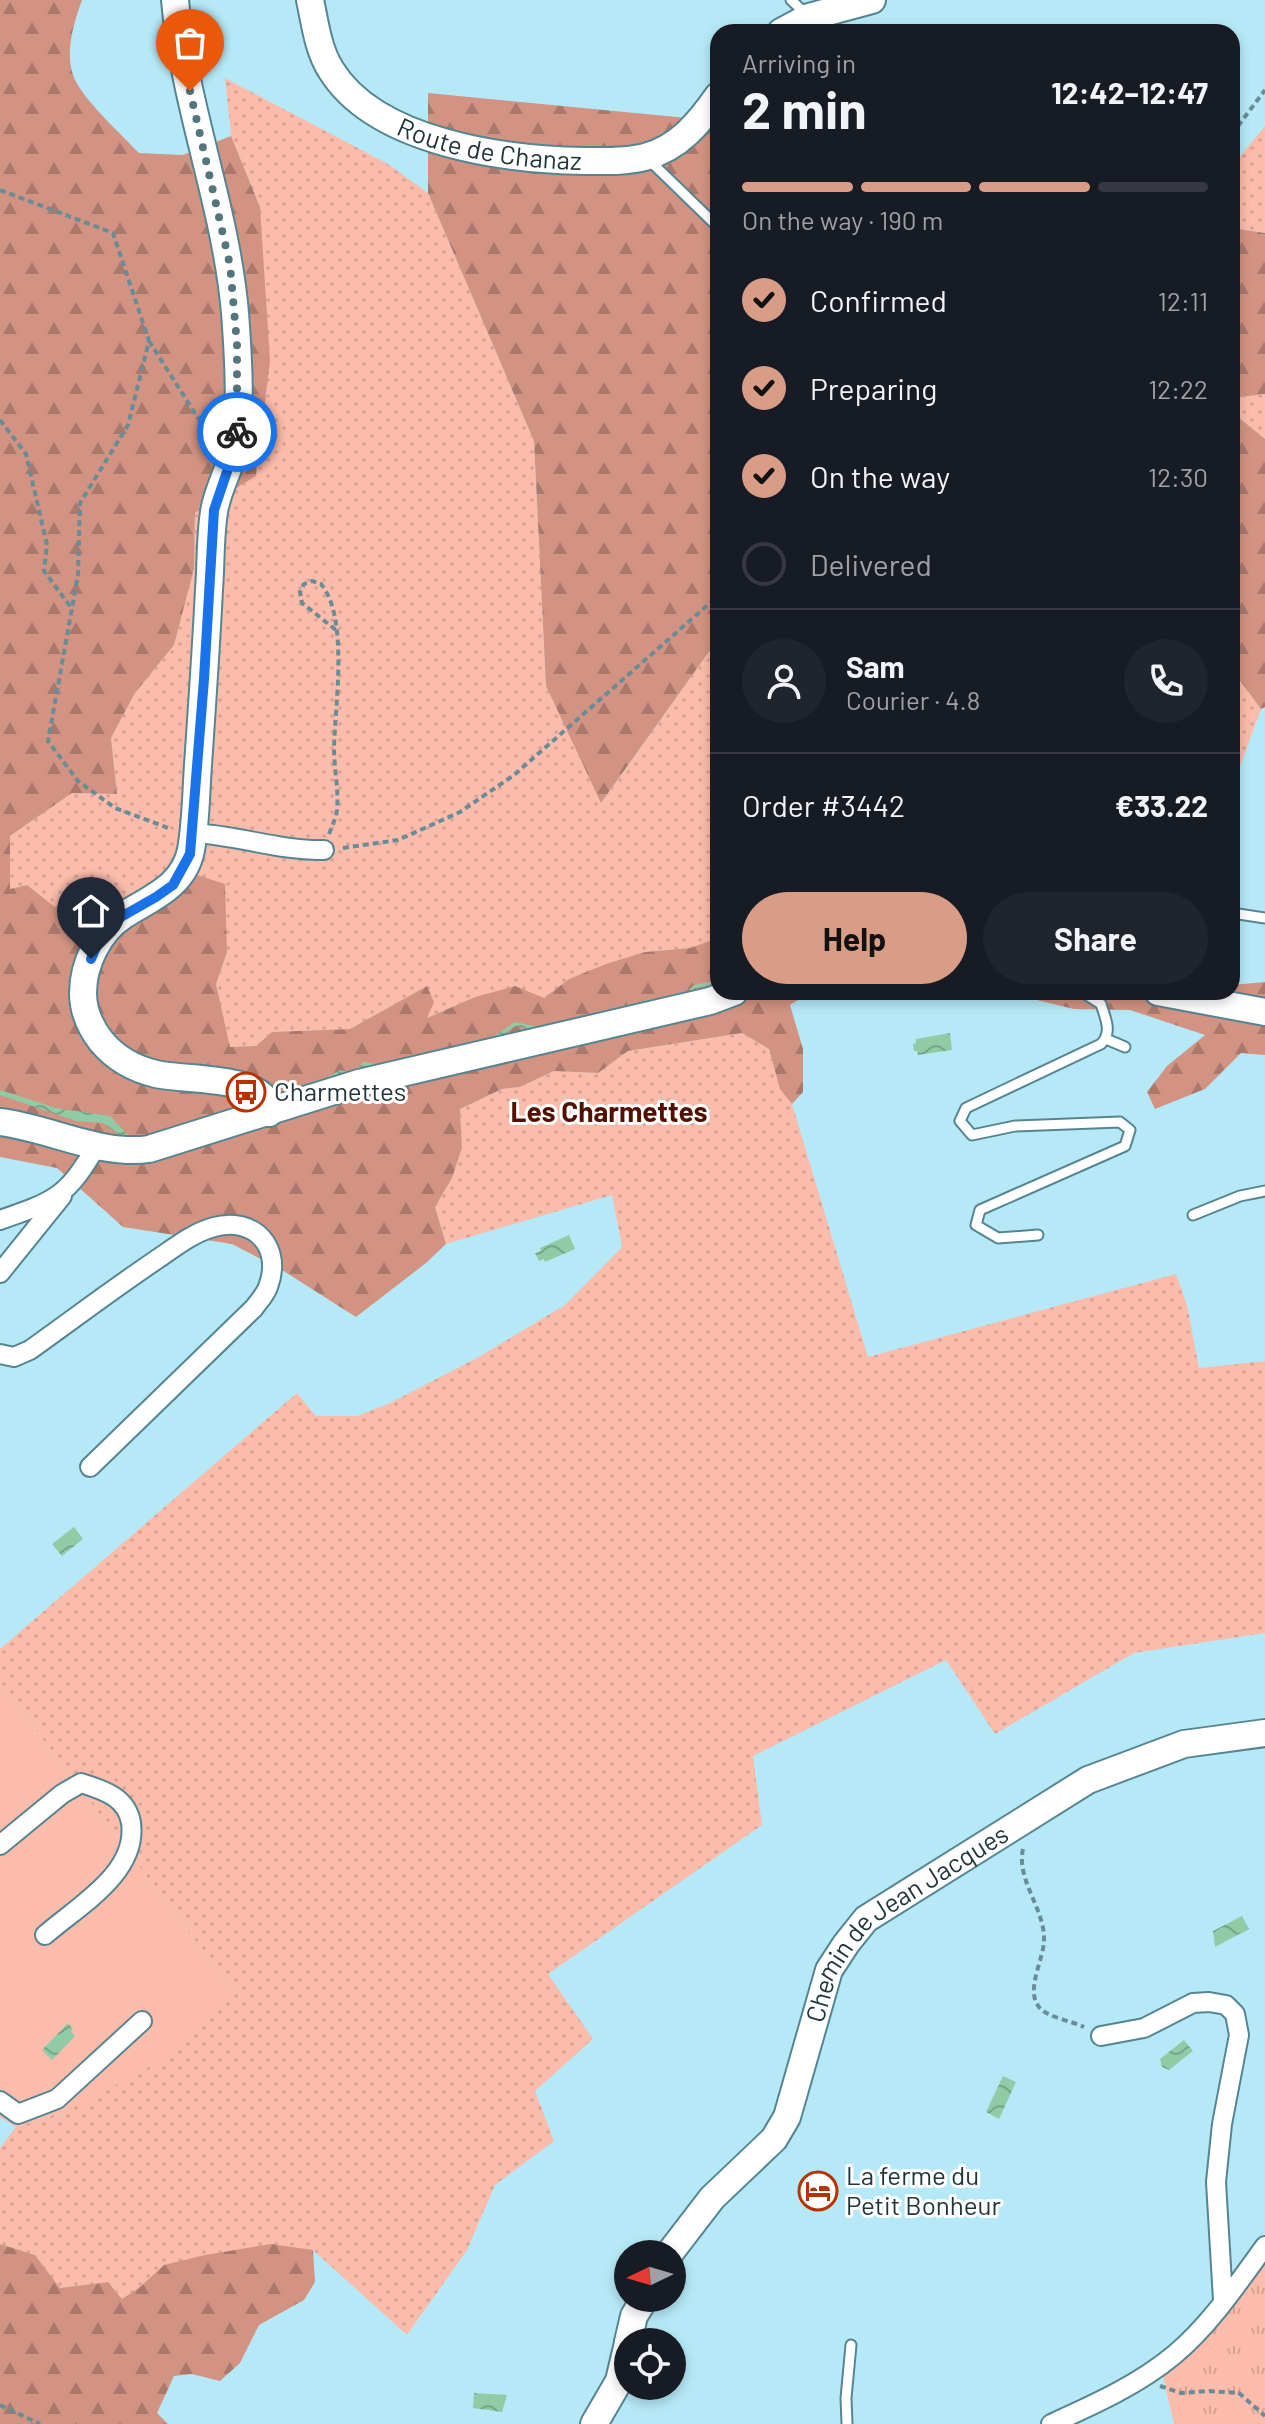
<!DOCTYPE html>
<html lang="en">
<head>
<meta charset="utf-8">
<style>
  :root { --surface:#171b24; --page:#20242c; --text:#f1f3f6; --muted:#9ea1a6; --line:#363941; --accent:#d89c87 }
  body { margin:0; font-family:Barlow,sans-serif; background:var(--page); color:var(--text); height:100vh; display:flex; flex-direction:column; font-size:30px; white-space:nowrap }
  * { box-sizing:border-box; margin:0 }
  p { font-size:26px; color:var(--muted) }
  .icon { flex:none; width:44px; height:44px; fill:none; stroke:currentColor; stroke-width:2; stroke-linecap:round; stroke-linejoin:round }
  .map { position:relative; flex:1; overflow:hidden }
  .sheet { position:absolute; left:710px; top:24px; width:530px; height:976px; display:flex; flex-direction:column; background:var(--surface); border-radius:24px; box-shadow:0 4px 12px #0003 }
  .sheet>* { flex:none }
  .needle { width:52px; rotate:265deg }
  .controls { position:absolute; left:614px; top:2240px; display:grid; gap:16px }
  .controls a { display:grid; place-items:center; width:72px; height:72px; border-radius:50%; background:var(--surface); box-shadow:0 4px 12px #0003; font-size:40px }
  .pin { position:absolute; display:grid; place-items:center; width:68px; height:68px; color:#fff; margin:-82px -34px; border-radius:50% 50% 50% 0; rotate:-45deg; box-shadow:0 0 8px #0007 }
  .pin .icon { rotate:45deg }
  .courier { position:absolute; display:grid; place-items:center; width:80px; height:80px; margin:-40px; border:6px solid #1a73e8; border-radius:50%; background:#fff; color:#222; box-shadow:0 2px 10px #0007 }
  .head em { font-style:normal; font-weight:700 }
  .head div { display:flex; flex-direction:column-reverse }
  .head { display:flex; align-items:center; justify-content:space-between; height:136px; padding:0 32px }
  h1 { font-size:52px; font-weight:700; line-height:60px }
  .bar { display:grid; grid-template-columns:repeat(4,1fr); gap:12px 8px; align-content:center; height:96px; padding:0 32px }
  .bar i { height:10px; border-radius:6px; background:var(--line) }
  .bar .active { background:var(--accent) }
  .bar p { grid-column:span 4 }
  .line { display:flex; align-items:center; gap:20px; padding:0 32px; border-top:2px solid var(--line) }
  .line div { flex:1 }
  .round { display:grid; place-items:center; flex:none; width:84px; height:84px; border-radius:42px; background:var(--page) }
  ol { padding:0 32px; list-style:none }
  li { display:flex; align-items:center; gap:24px; height:88px }
  li p { margin-inline-start:auto }
  li .icon { padding:8px; border-radius:50%; background:var(--accent); color:#111; stroke-width:4 }
  li:last-child { color:var(--muted) }
  li i { width:44px; height:44px; border:4px solid var(--line); border-radius:50% }
  .cta { display:flex; gap:16px; margin-top:auto; padding:16px 32px }
  .cta a { flex:1; height:92px; border-radius:48px; background:var(--accent); color:#111; font-size:32px; font-weight:700; line-height:92px; text-align:center }
  .cta a+a { background:var(--page); color:var(--text) }
  .map>svg:first-child { display:block }
</style>
</head>
<body>
<div class="map">
<svg width="1265" height="2424" viewBox="0 0 1265 2424">
  <defs>
    <pattern id="grass-dots" width="8" height="8" patternUnits="userSpaceOnUse" patternTransform="scale(2)"><rect width="8" height="8" fill="#fbbcab"/><path d="M2 2h.1M6 6h.1" fill="none" stroke="#d7a294" stroke-width="1.8" stroke-linecap="round"/></pattern>
    <pattern id="forest-firs" width="22" height="20" patternUnits="userSpaceOnUse" patternTransform="scale(2)"><rect width="22" height="20" fill="#d29382"/><path d="M5 1l3.5 6h-7zM16 11l3.5 6h-7z" fill="#aa796c"/></pattern>
    <pattern id="park-tufts" width="24" height="20" patternUnits="userSpaceOnUse" patternTransform="scale(2)"><rect width="24" height="20" fill="#fbbcab"/><path d="M3 7l-1-3M5 7V3M7 7l1-3M15 17l-1-3M17 17v-4M19 17l1-3" fill="none" stroke="#d7a294"/></pattern>
    <pattern id="water-waves" width="16" height="10" patternUnits="userSpaceOnUse" patternTransform="scale(2)"><rect width="16" height="10" fill="#90cba5"/><path d="M0 5q4-4 8 0t8 0" fill="none" stroke="#75a688"/></pattern>
  </defs>
  <rect width="100%" height="100%" fill="#b6e9f7"/>
  <!-- grass -->
  <path fill="url(#grass-dots)" d="M225,78L388,164L428,193L534,441L546,686L602,802L718,639V938L690,948L645,952L569,979L544,998L475,997L425,1019L427,986L350,1029L272,1032L256,1046L229,1047L216,984L227,952L177,896L98,908H55L27,885L10,889V836L72,793L117,794L111,738L135,693L174,645L194,569L195,513L260,207L231,136Z
    M1265,126V233L1232,228V166Z
    M1265,394V439L1232,412V398Z
    M1232,670L1261,709L1232,788Z
    M742,1033L769,1049L780,1088L792,1104L868,1357L1176,1274L1187,1305L1199,1368L1265,1361V1633L1134,1653L995,1734L946,1660L753,1756L762,1825L548,1974L593,2039L535,2091L554,2141L495,2185L467,2250L407,2335L313,2250L164,2265L140,2287L122,2299L108,2282L60,2288L35,2255L0,2244V2148L16,2127L66,2111L236,1994L0,1683V1649L297,1393L316,1416H357L388,1404L477,1358L565,1305L622,1247L612,1195L446,1244L435,1207L452,1178L462,1148L460,1109L502,1089L520,1087L554,1071L598,1073L628,1051Z"/>
  <!-- forest -->
  <path fill="url(#forest-firs)" d="M0,0H82C74,22 65,51 73,75C80,97 122,135 139,153L183,155L231,136L260,207L270,361L256,476L195,513L194,569L174,645L135,693L111,738L117,794L72,793L10,836V889L27,885L55,907L76,892L98,907L114,896L149,908L194,874L225,884L227,952L216,984L230,1047L256,1046L272,1032L350,1029L427,986L434,1002L427,1018L475,997L515,986L544,998L569,979L606,964L645,952L690,948L718,938V992H811L790,1005L803,1049V1092L792,1104L780,1089L769,1049L742,1033L628,1051L598,1073L554,1071L520,1087L502,1089L460,1109L462,1148L452,1178L435,1207L446,1244L426,1263L356,1317L282,1270L232,1244L123,1227L57,1168L0,1157Z
    M428,93L718,121V639L601,803L546,686L534,441L428,193Z
    M1232,228L1265,233V394L1232,398Z
    M1232,412L1265,439V707L1261,709L1232,670Z
    M1265,982V1055L1241,1053L1205,1089L1155,1109L1147,1092L1167,1066L1205,1035L1130,1010L1074,1009L1003,992H1232V985Z
    M0,2244L35,2255L60,2288L108,2282L122,2299L140,2287L164,2265L205,2255L271,2244L313,2250L315,2282L304,2300L259,2325L240,2363L220,2381L192,2374L174,2376L157,2413L168,2424H0Z"/>
  <!-- park -->
  <path fill="url(#park-tufts)" d="M1265,2250V2424H1174L1163,2377Z"/>
  <!-- garden -->
  <path fill="#fbbcab" d="M0,1683L236,1994L168,2057L66,2111L16,2127L0,2117Z"/>
  <!-- water -->
  <path fill="url(#water-waves)" d="M718,972L716,984L695,988L686,998L539,1030L515,1026L494,1041L375,1068L365,1065L355,1076L314,1085L340,1070C353,1073 355,1073 363,1062L380,1065L493,1037L515,1022L539,1027L651,999L656,1001L684,995L694,985L714,981Z
    M950,1033L952,1050L918,1055L917,1051H914L913,1044L916,1043V1039Z
    M0,1090L56,1108L110,1116L130,1137L131,1143L103,1123L76,1121L0,1095Z
    M569,1235L575,1249L545,1262L544,1259L539,1261L535,1253L541,1251L540,1248Z
    M74,1527L83,1539L62,1556L52,1544Z
    M1242,1916L1249,1929L1215,1947L1213,1931Z
    M68,2023L73,2029L71,2032L75,2036L52,2060L42,2050Z
    M1184,2040L1193,2051L1169,2070L1162,2067L1160,2059Z
    M1003,2076L1016,2082L999,2119L986,2112Z
    M474,2393L507,2395L502,2412L473,2408Z"/>
  <g fill="none" stroke-linecap="round" stroke-linejoin="round">
    <!-- lane casing -->
    <g stroke="#568592" stroke-width="13">
      <path id="lane" d="M791,0L806,14
        M648,159L718,227
        M1232,913L1265,918
        M1106,1039L1125,1047
        M1193,1215L1240,1196L1265,1191
        M1038,1235L998,1238L976,1225L980,1210L1125,1146L1130,1130L1120,1122L1015,1126L972,1135L960,1121L966,1108L1101,1044C1113,1032 1105,1018 1101,1004L1082,992
        M847,2424L846,2398L851,2345"/>
    </g>
    <!-- street casing -->
    <g stroke="#568592" stroke-width="22">
      <path id="street" d="M193,833C237,835 280,851 324,850
        M0,1220C55,1201 67,1197 97,1145
        M0,1273L62,1196
        M0,1354L14,1357L30,1350C72,1320 113,1289 156,1260C174,1248 192,1233 214,1227C255,1216 283,1248 268,1287C265,1295 259,1301 254,1308L90,1467
        M0,1845L62,1794L81,1783C103,1790 127,1797 131,1823C138,1873 78,1906 45,1935
        M1101,2036L1144,2028L1193,2003L1209,2002L1226,2005L1235,2014L1239,2035L1222,2124L1216,2182L1223,2300
        M0,2101L18,2114L57,2099L142,2021
        M1051,2424C1093,2405 1138,2385 1174,2355C1210,2325 1238,2283 1265,2246"/>
    </g>
    <!-- secondary casing -->
    <g stroke="#568592" stroke-width="30">
      <g id="secondary">
        <path d="M175,0C184,106 226,207 235,313C238,353 242,411 234,450C229,471 217,491 214,512C210,537 211,564 209,590C206,648 202,707 198,765C196,793 196,822 191,850C184,886 151,898 124,915C99,931 83,964 83,993C83,1011 91,1028 101,1041C115,1058 135,1069 156,1074C184,1081 271,1074 269,1113"/>
        <path id="s1" d="M310,0C315,23 318,50 331,70C376,143 506,160 585,161C605,161 626,162 645,157C679,148 699,123 718,96"/>
        <path d="M781,32L809,17L872,0"/>
        <path d="M1158,992L1265,1012"/>
        <path d="M0,1122C49,1128 101,1156 149,1149L359,1083L710,1001L734,992"/>
        <path id="s2" d="M669,2254L712,2198L774,2139L787,2117L829,1970L846,1944L866,1919L1088,1780L1184,1744L1265,1733"/>
        <path d="M628,2342L634,2316L645,2298"/>
        <path d="M594,2424L619,2381L628,2343"/>
      </g>
    </g>
    <!-- path -->
    <path stroke="#698c96" stroke-width="4" stroke-dasharray="6 4" stroke-linecap="butt" d="M1232,134L1265,90
      M0,190L113,233L149,341L128,425L80,503L78,575L48,741L78,781L115,808L171,829
      M149,341L212,440
      M0,420L26,454L47,545L44,571L72,609
      M329,834C332,826 336,818 337,810C339,791 334,768 334,748C335,705 349,618 321,584L312,581L304,584L300,592L302,603L336,630
      M343,848L398,840L460,812L514,775L718,596
      M1023,1849C1016,1880 1045,1909 1044,1940C1044,1959 1025,1990 1039,2007C1046,2017 1072,2021 1084,2027
      M1160,2386L1181,2393L1209,2391L1239,2393L1265,2416
      M0,2405L40,2424"/>
    <!-- lane -->
    <use href="#lane" stroke="#fff" stroke-width="9"/>
    <!-- street -->
    <use href="#street" stroke="#fff" stroke-width="18"/>
    <!-- secondary -->
    <use href="#secondary" stroke="#fff" stroke-width="26"/>
  </g>
  <g fill="none" stroke-linecap="round" stroke-linejoin="round">
    <!-- done -->
    <path stroke="#55757d" stroke-width="8" stroke-dasharray="0 14.4" d="M190,91L230,265L237,344V432"/>
    <!-- route -->
    <path stroke="#1a73e8" stroke-width="10" d="M91,959L101,936L121,917L156,897L173,885L190,854L204,679L214,510L233,454L237,432"/>
  </g>
  <!-- icons -->
  <defs>
    <g id="bus-ring" transform="scale(2)"><circle r="9.5" fill="#fff" stroke="#ba3100" stroke-width="1.5"/><path d="M-5-6H5V4H4V6H2V4H-2V6H-4V4H-5ZM-3.5-4V0h7V-4ZM-3.5 1.2v1.5H-2V1.2ZM2 1.2v1.5H3.5V1.2Z" fill="#ba3100"/></g>
    <g id="hotel-ring" transform="scale(2)"><circle r="9.5" fill="#fff" stroke="#ba3100" stroke-width="1.5"/><path d="M-6-4.5h1.5V1H6V5H4.5V3h-9V5H-6ZM-4 0a1.8 1.8 0 1 1 3.6 0ZM.5 0V-2.5h3Q6-2.5 6 0Z" fill="#ba3100"/></g>
  </defs>
  <g fill-rule="evenodd">
    <use href="#bus-ring" x="246" y="1092"/>
    <use href="#hotel-ring" x="818" y="2191"/>
  </g>
  <g text-anchor="middle" stroke-width="6" stroke-linejoin="round" paint-order="stroke">
    <!-- street labels -->
    <g font-size="26" fill="#21363b" stroke="#fff">
      <text dy="9" stroke="none"><textPath href="#s1" startOffset="256">Route de Chanaz</textPath></text>
      <text dy="9" stroke="none"><textPath href="#s2" startOffset="422">Chemin de Jean Jacques</textPath></text>
    </g>
    <!-- poi labels -->
    <g font-size="26" fill="#21363b" stroke="#fff" text-anchor="start">
      <text x="274" y="1101">Charmettes</text>
      <text x="846" y="2185">La ferme du<tspan x="846" dy="30">Petit Bonheur</tspan></text>
    </g>
    <!-- neighbourhood labels -->
    <g font-size="28" font-weight="bold" fill="#521100" stroke="#fff">
      <text x="609" y="1122">Les Charmettes</text>
    </g>
  </g>
</svg>
<div class="controls">
<a><svg class="needle" viewBox="-14 -14 28 28"><path d="M0-13l5 13h-10z" fill="#e53935"/><path d="M0 13l5-13h-10z" fill="#9ea1a6"/></svg></a>
<a><svg class="icon" aria-label="locate" viewBox="0 0 24 24"><circle cx="12" cy="12" r="6"/><path d="M12 2v4M12 18v4M2 12h4M18 12h4"/></svg></a>
</div>
<div class="pin" style="left:190px;top:91px;background:#ea580c"><svg class="icon" aria-label="bag" viewBox="0 0 24 24"><path d="M5 8h14l-1 12H6zM9 8a3 3 0 0 1 6 0"/></svg></div>
<div class="pin" style="left:91px;top:959px;background:#1f2937"><svg class="icon" aria-label="home" viewBox="0 0 24 24"><path d="M3 11l9-7 9 7M6 9v11h12V9"/></svg></div>
<div class="courier" style="left:237px;top:432px"><svg class="icon" aria-label="bike" viewBox="0 0 24 24"><circle cx="6" cy="16" r="4"/><circle cx="18" cy="16" r="4"/><path d="M6 16l4-8h5l3 8M10 8l3 8H6M13 5h3"/></svg></div>
<section class="sheet">
<div class="head"><div><h1>2 min</h1><p>Arriving in</p></div><em>12:42–12:47</em></div>
<div class="bar"><i class="active"></i><i class="active"></i><i class="active"></i><i></i><p>On the way · 190 m</p></div>
<ol>
<li><svg class="icon" aria-label="check" viewBox="0 0 24 24"><path d="M5 12l5 5 9-10"/></svg>Confirmed<p>12:11</p></li>
<li><svg class="icon" aria-label="check" viewBox="0 0 24 24"><path d="M5 12l5 5 9-10"/></svg>Preparing<p>12:22</p></li>
<li><svg class="icon" aria-label="check" viewBox="0 0 24 24"><path d="M5 12l5 5 9-10"/></svg>On the way<p>12:30</p></li>
<li><i></i>Delivered</li>
</ol>
<div class="line" style="height:144px"><a class="round"><svg class="icon" aria-label="person" viewBox="0 0 24 24"><circle cx="12" cy="8" r="4"/><path d="M4 21q1-7 8-7t8 7"/></svg></a><div><b>Sam</b><p>Courier · 4.8</p></div><a class="round"><svg class="icon" aria-label="phone" viewBox="0 0 24 24"><path d="M5 4h4l2 5-3 2q2 4 5 5l2-3 5 2v4C11 20 4 13 5 4z"/></svg></a></div>
<div class="line" style="height:104px"><div>Order #3442</div><b>€33.22</b></div>
<div class="cta"><a>Help</a><a>Share</a></div>
</section>
</div>
</body>
</html>
